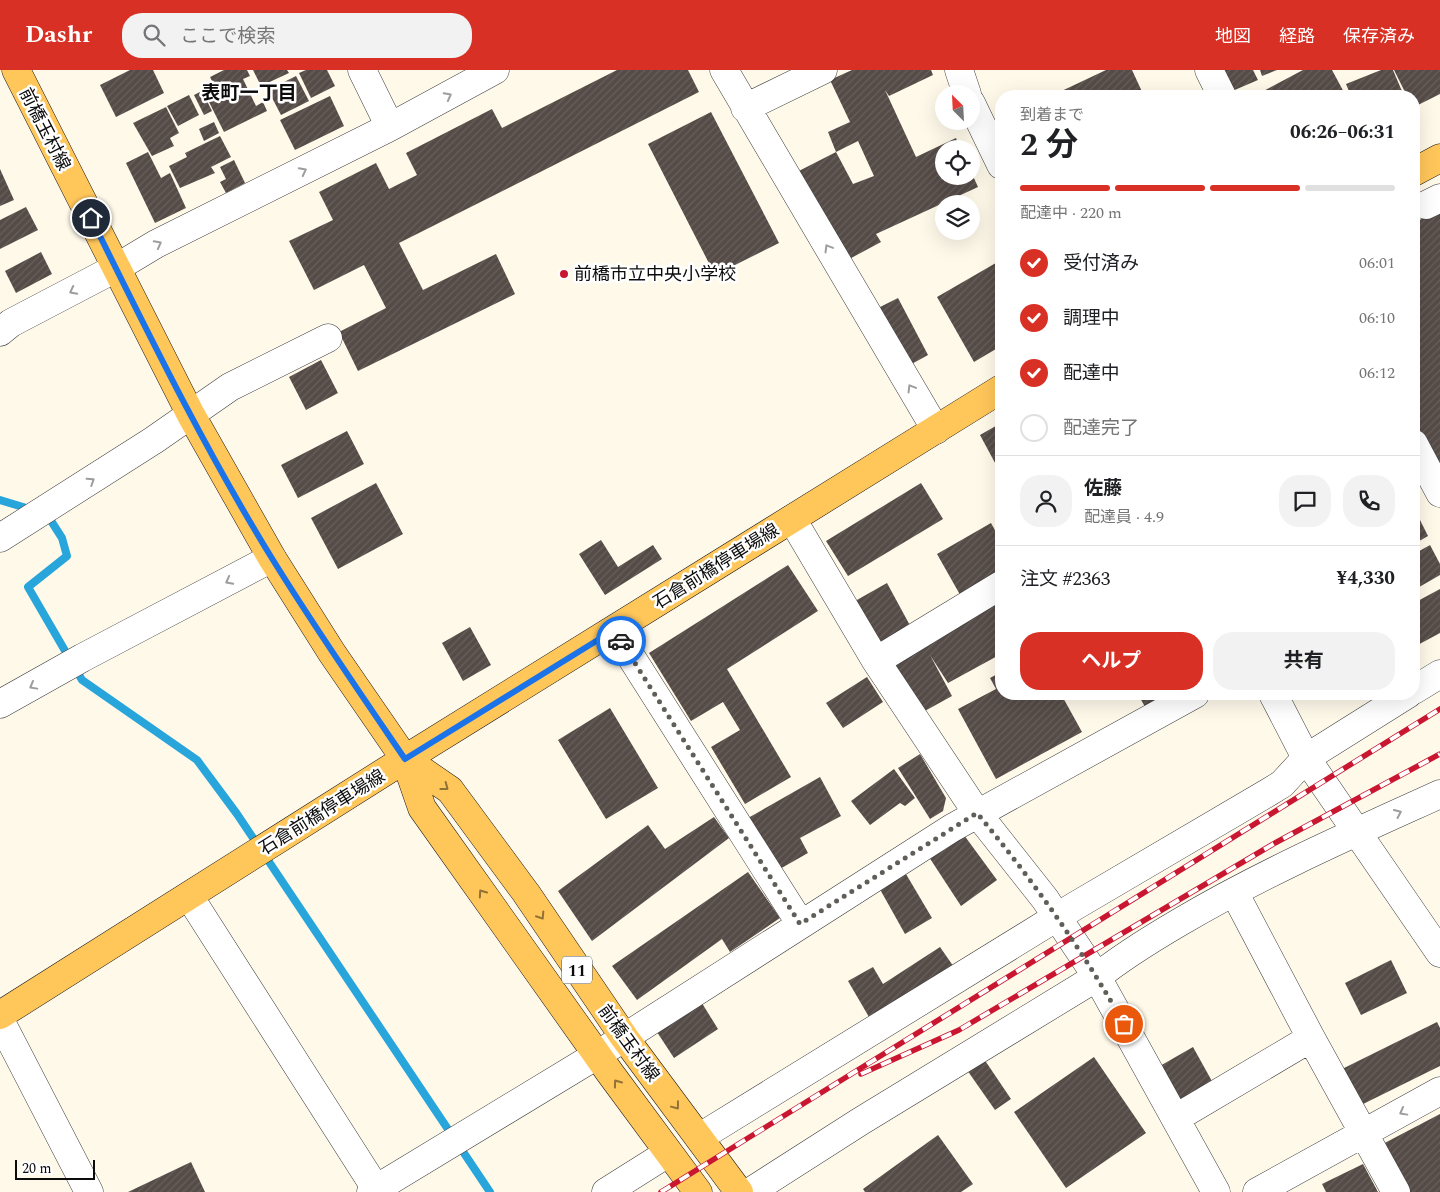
<!DOCTYPE html>
<html lang="ja">
<head>
<meta charset="utf-8">
<style>
  :root { --surface:#fff; --page:#f2f2f2; --text:#202124; --muted:#757577; --line:#e0e0e0; --accent:#d93025 }
  body { margin:0; font-family:Spectral,"Noto Sans JP",serif; background:var(--page); color:var(--text); height:100vh; display:flex; flex-direction:column; font-size:19px; white-space:nowrap }
  * { box-sizing:border-box; margin:0 }
  p { font-size:16px; color:var(--muted) }
  .icon { flex:none; width:28px; height:28px; fill:none; stroke:currentColor; stroke-width:2; stroke-linecap:round; stroke-linejoin:round }
  .map { position:relative; flex:1; overflow:hidden }
  .sheet { position:absolute; left:995px; top:20px; width:425px; height:610px; display:flex; flex-direction:column; background:var(--surface); border-radius:20px; box-shadow:0 5px 20px #0002 }
  .sheet>* { flex:none }
  .needle { width:32px; rotate:336deg }
  .buttons { position:absolute; left:935px; top:15px; display:grid; gap:10px }
  .buttons a { display:grid; place-items:center; width:45px; height:45px; border-radius:50%; background:var(--surface); box-shadow:0 5px 20px #0002; font-size:25px }
  .scale { position:absolute; left:15px; bottom:12px; width:80px; box-sizing:border-box; padding-left:5px; border:2px solid #0b0b0b; border-top:0; font-size:14px; line-height:18px; white-space:nowrap; color:#0b0b0b; -webkit-text-stroke:4px #fff; paint-order:stroke }
  .pin { position:absolute; display:grid; place-items:center; width:42px; height:42px; color:#fff; margin:-21px; border:2px solid #fff; border-radius:50%; box-shadow:0 1px 5px #0007 }
  .courier { position:absolute; display:grid; place-items:center; width:50px; height:50px; margin:-25px; border:4px solid #1a73e8; border-radius:50%; background:#fff; color:#222; box-shadow:0 1px 6px #0007 }
  .head em { font-style:normal; font-weight:700 }
  .head div { display:flex; flex-direction:column-reverse }
  .head { display:flex; align-items:center; justify-content:space-between; height:85px; padding:0 25px }
  h1 { font-size:32px; font-weight:700; line-height:38px }
  .bar { display:grid; grid-template-columns:repeat(4,1fr); gap:8px 5px; align-content:center; height:60px; padding:0 25px }
  .bar i { height:6px; border-radius:4px; background:var(--line) }
  .bar .active { background:var(--accent) }
  .bar p { grid-column:span 4 }
  .line { display:flex; align-items:center; gap:12px; padding:0 25px; border-top:1px solid var(--line) }
  .line div { flex:1 }
  .round { display:grid; place-items:center; flex:none; width:52px; height:52px; border-radius:20px; background:var(--page) }
  ol { padding:0 25px; list-style:none }
  li { display:flex; align-items:center; gap:15px; height:55px }
  li p { margin-inline-start:auto }
  li .icon { padding:5px; border-radius:50%; background:var(--accent); color:#fff; stroke-width:4 }
  li:last-child { color:var(--muted) }
  li i { width:28px; height:28px; border:2px solid var(--line); border-radius:50% }
  .cta { display:flex; gap:10px; margin-top:auto; padding:10px 25px }
  .cta a { flex:1; height:58px; border-radius:20px; background:var(--accent); color:#fff; font-size:20px; font-weight:700; line-height:58px; text-align:center }
  .cta a+a { background:var(--page); color:var(--text) }
  header { display:flex; align-items:center; gap:30px; box-sizing:border-box; height:70px; padding:0 25px; background:var(--accent); color:#fff }
  header strong { font-size:24px }
  nav { display:flex; gap:28px; margin-inline-start:auto; font-size:18px }
  .search { width:350px; height:45px; background:var(--page); display:flex; align-items:center; gap:12px; box-sizing:border-box; padding:0 18px; border-radius:20px; color:var(--muted); font-size:19px }
  .map>svg:first-child { display:block }
</style>
</head>
<body>
<header>
<strong>Dashr</strong>
<div class="search"><svg class="icon" aria-label="search" viewBox="0 0 24 24"><circle cx="10" cy="10" r="6"/><path d="M15 15l6 6"/></svg>ここで検索</div>
<nav><a>地図</a><a>経路</a><a>保存済み</a></nav>
</header>
<div class="map">
<svg width="1440" height="1122" viewBox="0 0 1440 1122">
  <defs>
    <pattern id="building-hatch" width="6" height="6" patternUnits="userSpaceOnUse" patternTransform="scale(1.25)"><rect width="6" height="6" fill="#554b47"/><path d="M-1 1l2-2M0 6l6-6M5 7l2-2" fill="none" stroke="#68605d"/></pattern>
  </defs>
  <rect width="100%" height="100%" fill="#fff9ea"/>
  <g fill="none" stroke-linecap="round" stroke-linejoin="round">
    <!-- stream -->
    <path stroke="#28a5db" stroke-width="8" d="M0,430L33,440
      M46,443L62,468L67,486L28,517L82,610L197,690L237,744L490,1122"/>
  </g>
  <!-- building -->
  <path fill="url(#building-hatch)" d="M130,0H153L164,23L116,47L100,15Z
    M224,0H247L250,6L243,9L256,36L263,32L267,41L224,62L205,24L216,19L210,7Z
    M253,0H287L289,3L261,16Z
    M306,0H327L335,16L311,28L299,3Z
    M617,0H688L699,22L399,173L423,220L496,184L515,224L358,301L339,262L386,238L364,195L314,220L289,171L333,150L319,122L376,93L389,119L417,105L406,83L492,39L502,58Z
    M852,0H931L933,5L889,26L885,20L916,87L956,68L960,79H944V106H973L978,117L876,164L881,172L840,194L791,105L836,82L853,114L874,106L858,71L836,82L828,62L850,52L830,10Z
    M1106,0H1132L1144,26H1051Z
    M1220,0H1253L1258,10L1230,22Z
    M1260,0H1277L1262,6Z
    M1303,0H1332L1346,26H1254Z
    M1381,0H1393L1404,26H1351L1346,14Z
    M1394,0H1440V24L1414,37V26H1407Z
    M296,6L309,31L281,45L268,20Z
    M202,21L212,41L204,45L194,25Z
    M189,25L199,45L178,56L167,36Z
    M330,26L344,56L295,80L280,50Z
    M166,37L179,63L170,68L174,76L152,86L133,53Z
    M711,42L779,173L715,205L648,74Z
    M214,52L219,63L204,71L199,59Z
    M220,66L231,87L211,97L215,103L180,118L169,96L187,87L185,83Z
    M148,82L161,108L170,103L186,138L155,153L126,93Z
    M234,90L245,113L226,123L220,112L226,109L220,97Z
    M0,99L14,130L0,136Z
    M26,137L38,160L0,179V150Z
    M1440,139V399L1438,400L1414,350V153Z
    M41,182L52,204L16,223L5,201Z
    M1001,190V276L974,292L937,227Z
    M898,228L928,285L899,301L868,243Z
    M321,290L338,323L306,340L289,307Z
    M1001,353V404L980,365Z
    M347,361L364,394L298,428L281,395Z
    M376,413L403,464L338,499L311,448Z
    M921,413L943,449L848,506L826,471Z
    M1414,438L1428,466L1414,474Z
    M991,453L1001,471V508L963,530L937,484Z
    M601,470L618,497L653,475L662,489L605,525L579,484Z
    M1430,475L1440,494V505L1414,520V484Z
    M788,495L818,541L727,599L791,707L745,734L711,677L740,660L723,632L691,651L649,583Z
    M887,513L913,561L874,582L848,535Z
    M1440,519V563L1414,577V533Z
    M1000,532L1001,584L948,613L930,585L952,626L914,647L887,598Z
    M470,557L491,595L463,611L442,573Z
    M1001,602V624H1061L1082,662L996,709L958,639L996,619L990,608Z
    M867,607L883,632L843,658L826,633Z
    M1138,624H1170L1145,637Z
    M610,638L658,718L606,749L558,670Z
    M920,684L946,728L943,741L930,749L898,698Z
    M894,699L915,728L905,736L900,733L870,755L851,731Z
    M820,707L841,746L800,768L808,783L771,804L741,752Z
    M714,747L729,768L592,871L558,821L648,755L665,779Z
    M961,761L997,810L961,836L927,784Z
    M903,799L932,848L905,864L877,814Z
    M748,802L780,848L730,882L722,869L637,930L612,896Z
    M940,877L956,900L869,947L848,911L873,897L883,914Z
    M1391,890L1407,923L1361,945L1345,913Z
    M700,930L718,959L674,988L655,959Z
    M1437,952L1440,958V996L1355,1038L1338,1001Z
    M1193,977L1213,1013L1173,1035L1153,1000Z
    M1094,987L1146,1063L1066,1118L1014,1042Z
    M984,989L1011,1029L995,1040L967,1000Z
    M1440,1044V1122H1400L1377,1077Z
    M938,1065L973,1114L961,1122H865L863,1119Z
    M191,1092L205,1122H128Z
    M1363,1094L1378,1122H1326L1322,1114Z"/>
  <g fill="none" stroke-linecap="round" stroke-linejoin="round">
    <!-- minor casing -->
    <g stroke="#3e3e3e" stroke-width="29">
      <path id="minor" d="M362,0L390,57
        M724,0L936,360
        M959,0L967,24
        M1209,0L1222,26
        M971,33L1001,95
        M745,38L823,0
        M1426,135L1440,128
        M0,262L11,253L116,198L156,174L390,57L495,0
        M1414,374L1440,423
        M792,449L876,591L977,743L1045,829L1097,907L1216,1122
        M0,468L154,370L230,317L328,268
        M614,560L800,853
        M876,591L1001,515
        M1414,620L1440,604
        M1273,624L1306,688L1440,883
        M0,634L82,588L272,488
        M1234,822L1311,968L1396,1122
        M189,826L378,1122
        M0,950L89,1122
        M1176,1048L1311,968
        M700,1067L1075,836L1269,722L1282,714L1306,688L1408,624
        M371,1122L597,985L952,758L1195,624
        M606,1122L668,1083
        M750,1122L861,1051L1097,907C1123,886 1151,869 1180,852C1263,803 1352,764 1440,724
        M1257,1122L1440,1021"/>
    </g>
    <!-- major casing -->
    <g stroke="#1c1c1c" stroke-width="29">
      <path id="major" d="M16,0L191,345L272,488L332,583L405,689L422,738L610,1003L698,1122
        M1414,102L1440,88
        M405,689L450,720L526,823L624,967L739,1122
        M0,945L405,689L1001,319"/>
    </g>
    <!-- minor -->
    <use href="#minor" stroke="#fff" stroke-width="28"/>
    <!-- major -->
    <use href="#major" stroke="#ffc65a" stroke-width="28"/>
    <!-- rail casing -->
    <g stroke="#c91631" stroke-width="5.5">
      <path id="rail" d="M861,1004L959,960L1275,773L1440,684
        M661,1122L1440,639"/>
    </g>
    <!-- rail -->
    <use href="#rail" stroke="#fff" stroke-width="4" stroke-dasharray="11" stroke-linecap="butt"/>
  </g>
  <!-- one-way arrows -->
  <defs><path id="oneway-chevron" d="M-2-3.5L2.5 0L-2 3.5" fill="none" stroke-width="1.6" stroke-linecap="round" stroke-linejoin="round" transform="scale(1.25)"/></defs>
  <g stroke="#9d9d9d">
    <use href="#oneway-chevron" transform="translate(448 26) rotate(-28)"/>
    <use href="#oneway-chevron" transform="translate(303 101) rotate(-27)"/>
    <use href="#oneway-chevron" transform="translate(158 174) rotate(-28)"/>
    <use href="#oneway-chevron" transform="translate(828 178) rotate(-121)"/>
    <use href="#oneway-chevron" transform="translate(73 221) rotate(153)"/>
    <use href="#oneway-chevron" transform="translate(911 318) rotate(-121)"/>
    <use href="#oneway-chevron" transform="translate(91 411) rotate(-33)"/>
    <use href="#oneway-chevron" transform="translate(229 511) rotate(152)"/>
    <use href="#oneway-chevron" transform="translate(33 616) rotate(151)"/>
    <use href="#oneway-chevron" transform="translate(1398 743) rotate(-24)"/>
    <use href="#oneway-chevron" transform="translate(1403 1042) rotate(151)"/>
  </g>
  <g stroke="#917236">
    <use href="#oneway-chevron" transform="translate(445 717) rotate(37)"/>
    <use href="#oneway-chevron" transform="translate(482 823) rotate(-125)"/>
    <use href="#oneway-chevron" transform="translate(541 846) rotate(57)"/>
    <use href="#oneway-chevron" transform="translate(617 1013) rotate(-126)"/>
    <use href="#oneway-chevron" transform="translate(676 1036) rotate(53)"/>
  </g>
  <g fill="none" stroke-linecap="round" stroke-linejoin="round">
    <!-- done -->
    <path stroke="#605e59" stroke-width="5" stroke-dasharray="0 9" d="M621,571L800,854L977,743C1032,809 1082,879 1124,954"/>
    <!-- route -->
    <path stroke="#1a73e8" stroke-width="6" d="M91,148C148,263 205,380 273,490C315,558 360,623 405,689L614,560L621,571"/>
  </g>
  <!-- markers -->
  <circle fill="#c91631" stroke="#fff" stroke-width="2" cx="564" cy="204" r="5"/>
  <g text-anchor="middle" stroke-width="5" stroke-linejoin="round" paint-order="stroke">
    <!-- shield labels -->
    <rect fill="#fff" stroke="#545454" stroke-width="1" x="562" y="886.5" width="30" height="27" rx="4"/>
    <g font-size="16" font-weight="bold" fill="#0b0b0b">
      <text x="577" y="906">11</text>
    </g>
    <!-- street labels -->
    <g font-size="18" fill="#0b0b0b" stroke="#fff">
      <text transform="translate(45 59) rotate(63)" y="6">前橋玉村線</text>
      <text transform="translate(716 496) rotate(-32)" y="6">石倉前橋停車場線</text>
      <text transform="translate(322 742) rotate(-32)" y="6">石倉前橋停車場線</text>
      <text transform="translate(629 973) rotate(54)" y="6">前橋玉村線</text>
    </g>
    <!-- poi labels -->
    <g font-size="18" fill="#0b0b0b" stroke="#fff" text-anchor="start">
      <text x="574" y="210">前橋市立中央小学校</text>
    </g>
    <!-- neighbourhood labels -->
    <g font-size="19" font-weight="bold" fill="#0b0b0b" stroke="#fff">
      <text x="249" y="29">表町一丁目</text>
    </g>
  </g>
</svg>
<div class="buttons">
<a><svg class="needle" viewBox="-14 -14 28 28"><path d="M0-13l5 13h-10z" fill="#e53935"/><path d="M0 13l5-13h-10z" fill="#757577"/></svg></a>
<a><svg class="icon" aria-label="locate" viewBox="0 0 24 24"><circle cx="12" cy="12" r="6"/><path d="M12 2v4M12 18v4M2 12h4M18 12h4"/></svg></a>
<a><svg class="icon" aria-label="layers" viewBox="0 0 24 24"><path d="M12 4l9 5-9 5-9-5zM3 14l9 5 9-5"/></svg></a>
</div>
<div class="scale">20 m</div>
<div class="pin" style="left:1124px;top:954px;background:#ea580c"><svg class="icon" aria-label="bag" viewBox="0 0 24 24"><path d="M5 8h14l-1 12H6zM9 8a3 3 0 0 1 6 0"/></svg></div>
<div class="pin" style="left:91px;top:148px;background:#1f2937"><svg class="icon" aria-label="home" viewBox="0 0 24 24"><path d="M3 11l9-7 9 7M6 9v11h12V9"/></svg></div>
<div class="courier" style="left:621px;top:571px"><svg class="icon" aria-label="car" viewBox="0 0 24 24"><path d="M5 17H2v-5l4-1 3-4h7l3 4 3 1v5h-3M9 17h6M6 11h13"/><circle cx="7" cy="17" r="2"/><circle cx="17" cy="17" r="2"/></svg></div>
<section class="sheet">
<div class="head"><div><h1>2 分</h1><p>到着まで</p></div><em>06:26–06:31</em></div>
<div class="bar"><i class="active"></i><i class="active"></i><i class="active"></i><i></i><p>配達中 · 220 m</p></div>
<ol>
<li><svg class="icon" aria-label="check" viewBox="0 0 24 24"><path d="M5 12l5 5 9-10"/></svg>受付済み<p>06:01</p></li>
<li><svg class="icon" aria-label="check" viewBox="0 0 24 24"><path d="M5 12l5 5 9-10"/></svg>調理中<p>06:10</p></li>
<li><svg class="icon" aria-label="check" viewBox="0 0 24 24"><path d="M5 12l5 5 9-10"/></svg>配達中<p>06:12</p></li>
<li><i></i>配達完了</li>
</ol>
<div class="line" style="height:90px"><a class="round"><svg class="icon" aria-label="person" viewBox="0 0 24 24"><circle cx="12" cy="8" r="4"/><path d="M4 21q1-7 8-7t8 7"/></svg></a><div><b>佐藤</b><p>配達員 · 4.9</p></div><a class="round"><svg class="icon" aria-label="chat" viewBox="0 0 24 24"><path d="M4 5h16v11H9l-5 4z"/></svg></a><a class="round"><svg class="icon" aria-label="phone" viewBox="0 0 24 24"><path d="M5 4h4l2 5-3 2q2 4 5 5l2-3 5 2v4C11 20 4 13 5 4z"/></svg></a></div>
<div class="line" style="height:65px"><div>注文 #2363</div><b>¥4,330</b></div>
<div class="cta"><a>ヘルプ</a><a>共有</a></div>
</section>
</div>
</body>
</html>
